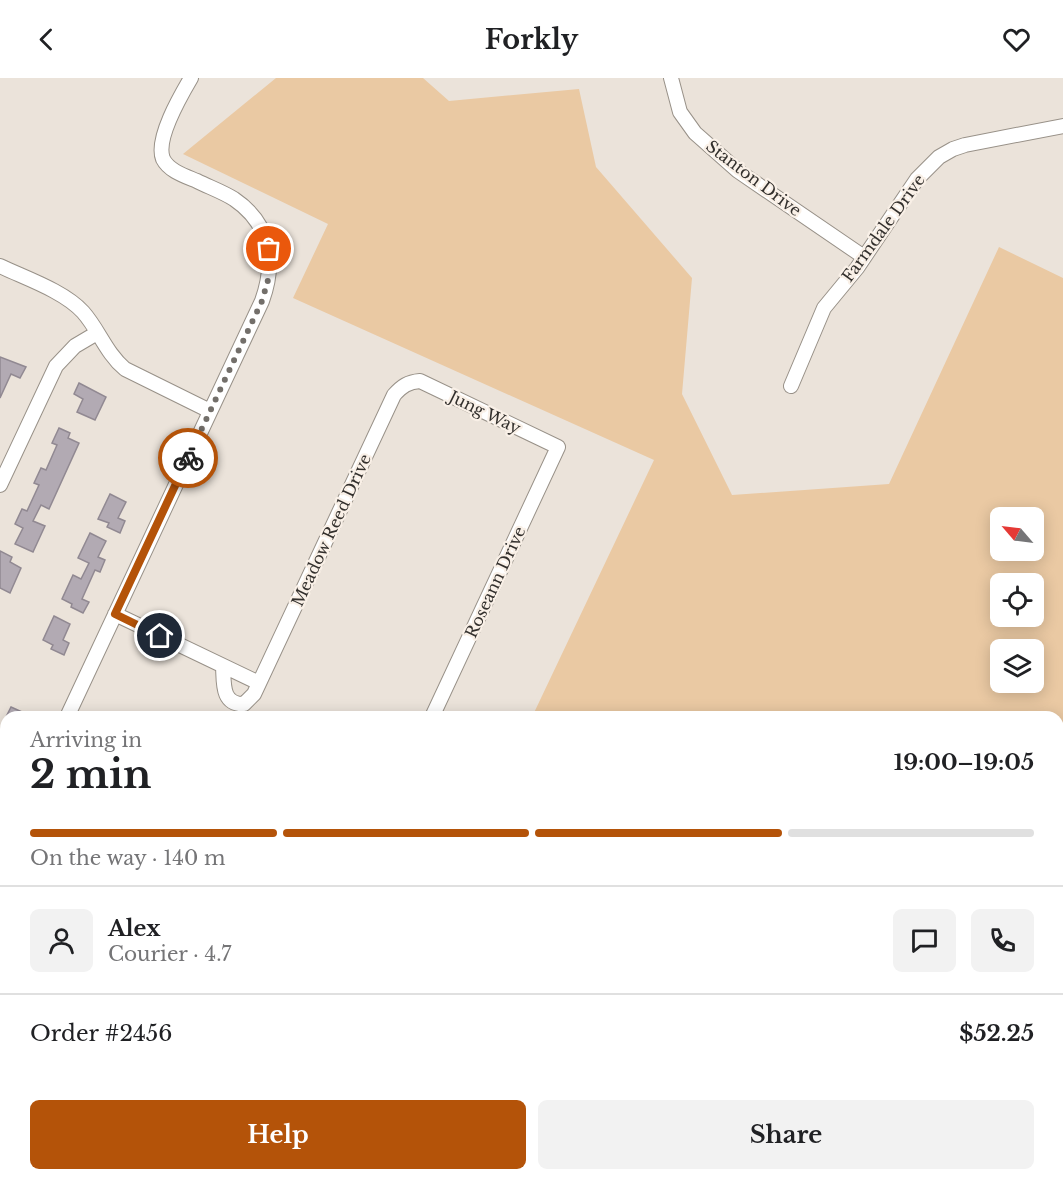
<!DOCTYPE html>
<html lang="en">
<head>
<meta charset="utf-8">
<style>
  :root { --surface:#fff; --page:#f2f2f2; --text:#202124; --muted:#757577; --line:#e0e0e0; --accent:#b45309 }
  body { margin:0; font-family:"Libre Baskerville",serif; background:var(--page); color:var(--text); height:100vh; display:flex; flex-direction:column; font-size:22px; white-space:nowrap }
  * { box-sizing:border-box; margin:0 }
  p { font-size:20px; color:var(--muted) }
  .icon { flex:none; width:33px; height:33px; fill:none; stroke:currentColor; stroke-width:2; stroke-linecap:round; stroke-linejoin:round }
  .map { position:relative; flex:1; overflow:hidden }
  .side { position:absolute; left:0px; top:633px; width:1064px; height:470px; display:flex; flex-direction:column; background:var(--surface); border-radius:18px 18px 0 0; box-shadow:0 3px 15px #0003 }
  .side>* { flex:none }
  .needle { width:39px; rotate:298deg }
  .buttons { position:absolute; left:990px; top:429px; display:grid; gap:12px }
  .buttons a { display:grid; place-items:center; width:54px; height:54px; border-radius:9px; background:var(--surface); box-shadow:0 3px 15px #0003; font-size:30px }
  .pin { position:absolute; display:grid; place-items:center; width:51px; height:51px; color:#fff; margin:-26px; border:3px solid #fff; border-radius:50%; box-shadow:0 2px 6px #0007 }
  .courier { position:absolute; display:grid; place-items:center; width:60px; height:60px; margin:-30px; border:4px solid #b45309; border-radius:50%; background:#fff; color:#222; box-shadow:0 2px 8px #0007 }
  .headline em { font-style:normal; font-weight:700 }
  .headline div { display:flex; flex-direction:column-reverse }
  .headline { display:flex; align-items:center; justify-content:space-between; height:102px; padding:0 30px }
  h1 { font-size:39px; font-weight:700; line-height:45px }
  .bar { display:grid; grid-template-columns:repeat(4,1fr); gap:9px 6px; align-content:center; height:72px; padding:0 30px }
  .bar i { height:8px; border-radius:4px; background:var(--line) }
  .bar .selected { background:var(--accent) }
  .bar p { grid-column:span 4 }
  .line { display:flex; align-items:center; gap:15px; padding:0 30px; border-top:2px solid var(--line) }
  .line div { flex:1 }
  .round { display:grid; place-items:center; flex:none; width:63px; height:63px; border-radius:9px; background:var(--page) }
  .action { display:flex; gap:12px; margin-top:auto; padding:12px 30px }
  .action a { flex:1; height:69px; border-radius:9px; background:var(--accent); color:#fff; font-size:24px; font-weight:700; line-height:69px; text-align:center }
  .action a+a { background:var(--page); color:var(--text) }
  header { display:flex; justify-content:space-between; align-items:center; height:78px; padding:0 30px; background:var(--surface); font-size:27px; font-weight:700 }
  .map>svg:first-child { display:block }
</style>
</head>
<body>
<header><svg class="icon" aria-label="back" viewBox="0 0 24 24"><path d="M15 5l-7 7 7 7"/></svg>Forkly<svg class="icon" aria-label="heart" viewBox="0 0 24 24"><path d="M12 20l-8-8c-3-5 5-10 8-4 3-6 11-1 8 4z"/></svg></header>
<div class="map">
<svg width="1063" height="1102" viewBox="0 0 1063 1102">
  <rect width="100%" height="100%" fill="#ebe3da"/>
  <!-- green -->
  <path fill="#eac9a3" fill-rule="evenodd" d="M276,0H423L449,23L579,11L596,89L692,200L682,316L732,417L889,406L999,169L1063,200V679L1058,677V639H532L654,382L293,220L328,146L183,76ZM1000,440H1034V472H1000ZM1000,506H1034V538H1000ZM1000,572H1034V604H1000Z"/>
  <!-- building -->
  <path fill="#b2aab3" stroke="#918992" stroke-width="1.5" d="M0,279L26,289L20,300L11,296L0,320Z
    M79,305L106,319L95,342L77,334L83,321L74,316Z
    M59,350L70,355L68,360L79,365L49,431L41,427L33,443L45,448L33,474L15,466L23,450L15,446L22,431L27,433L39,407L34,405L41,390L46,392L57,367L52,365Z
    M110,416L126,424L118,440L125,443L120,455L107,449L109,445L98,441Z
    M90,455L106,463L98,479L105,482L100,494L95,492L82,521L89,524L83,535L71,529L72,526L62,521L73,497L81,501L89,485L78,480Z
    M0,473L12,479L10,484L21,490L10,515L0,510Z
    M54,538L70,546L63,562L69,565L64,577L51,571L53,567L43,562Z
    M11,629L33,639H6Z"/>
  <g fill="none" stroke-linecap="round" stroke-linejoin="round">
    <!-- minor casing -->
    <g stroke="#989188" stroke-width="16">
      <path id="minor" d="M671,0L680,34L695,55L738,93L864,179
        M0,188C25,200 64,213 83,234C99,252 106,275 125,291L210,333
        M791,308L824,230L857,190L917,101L939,79L953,71L965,67L1063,48
        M0,407L56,288L75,268L97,255
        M115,536L259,605
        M223,588C224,604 221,627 244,626L254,616L394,317C402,308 408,304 420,303L558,369L432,639
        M67,639L262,223C276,184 271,146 234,121C223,114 209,109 197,103C185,98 169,93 163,81C155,61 181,17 191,0
        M0,781L6,768
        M1058,1084L1063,1073
        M219,1096L224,1102
        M951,1096L963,1102
        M41,1102L44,1096
        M432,1102L434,1096
        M1049,1102L1052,1096"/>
    </g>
    <!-- major casing -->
    <g stroke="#b78b87" stroke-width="20">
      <path id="major" d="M0,852L6,855
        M504,1096L515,1102"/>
    </g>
    <!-- minor -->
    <use href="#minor" stroke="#fff" stroke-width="14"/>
    <!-- major -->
    <use href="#major" stroke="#fed7d4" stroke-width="16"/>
  </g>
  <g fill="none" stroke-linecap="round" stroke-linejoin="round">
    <!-- done -->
    <path stroke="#736f6a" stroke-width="6" stroke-dasharray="0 10.8" d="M188,380L262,223L270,195L269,171"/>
    <!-- route -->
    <path stroke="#b45309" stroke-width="8" d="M160,558L115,536L188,380"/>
  </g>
  <g text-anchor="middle" stroke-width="4.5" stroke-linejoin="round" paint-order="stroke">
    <!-- street labels -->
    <g font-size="16" fill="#33302d" stroke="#f9f0e7">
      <text transform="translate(754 100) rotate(37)" y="6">Stanton Drive</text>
      <text transform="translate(883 150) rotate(-54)" y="6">Farmdale Drive</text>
      <text transform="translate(485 334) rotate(26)" y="6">Jung Way</text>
      <text transform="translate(331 452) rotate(-65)" y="6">Meadow Reed Drive</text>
      <text transform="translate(495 504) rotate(-65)" y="6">Roseann Drive</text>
    </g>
  </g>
</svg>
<div class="buttons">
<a><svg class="needle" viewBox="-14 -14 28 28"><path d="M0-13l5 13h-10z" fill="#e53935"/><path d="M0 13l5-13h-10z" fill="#757577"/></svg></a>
<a><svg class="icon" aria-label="locate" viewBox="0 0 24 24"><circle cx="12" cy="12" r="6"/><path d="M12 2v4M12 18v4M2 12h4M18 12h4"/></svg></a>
<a><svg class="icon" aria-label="layers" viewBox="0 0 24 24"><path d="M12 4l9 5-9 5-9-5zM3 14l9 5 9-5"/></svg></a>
</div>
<div class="pin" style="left:269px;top:171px;background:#ea580c"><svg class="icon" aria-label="bag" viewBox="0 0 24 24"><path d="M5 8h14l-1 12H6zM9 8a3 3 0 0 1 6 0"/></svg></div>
<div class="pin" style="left:160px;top:558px;background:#1f2937"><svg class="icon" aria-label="home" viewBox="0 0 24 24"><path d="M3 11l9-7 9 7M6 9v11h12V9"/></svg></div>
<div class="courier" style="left:188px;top:380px"><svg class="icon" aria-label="bike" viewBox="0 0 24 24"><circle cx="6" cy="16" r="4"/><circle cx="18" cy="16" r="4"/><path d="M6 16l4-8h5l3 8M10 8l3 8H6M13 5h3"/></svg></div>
<section class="side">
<div class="headline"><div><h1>2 min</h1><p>Arriving in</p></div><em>19:00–19:05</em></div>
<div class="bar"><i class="selected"></i><i class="selected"></i><i class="selected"></i><i></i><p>On the way · 140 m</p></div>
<div class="line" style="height:108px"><a class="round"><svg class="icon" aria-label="person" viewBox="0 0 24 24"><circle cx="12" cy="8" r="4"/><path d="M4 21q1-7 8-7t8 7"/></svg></a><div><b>Alex</b><p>Courier · 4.7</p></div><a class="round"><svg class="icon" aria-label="chat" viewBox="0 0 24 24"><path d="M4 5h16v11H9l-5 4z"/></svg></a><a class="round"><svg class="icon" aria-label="phone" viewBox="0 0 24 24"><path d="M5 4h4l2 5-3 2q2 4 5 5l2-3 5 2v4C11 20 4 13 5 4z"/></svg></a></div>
<div class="line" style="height:78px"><div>Order #2456</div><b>$52.25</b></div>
<div class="action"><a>Help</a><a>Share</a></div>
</section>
</div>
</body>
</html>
